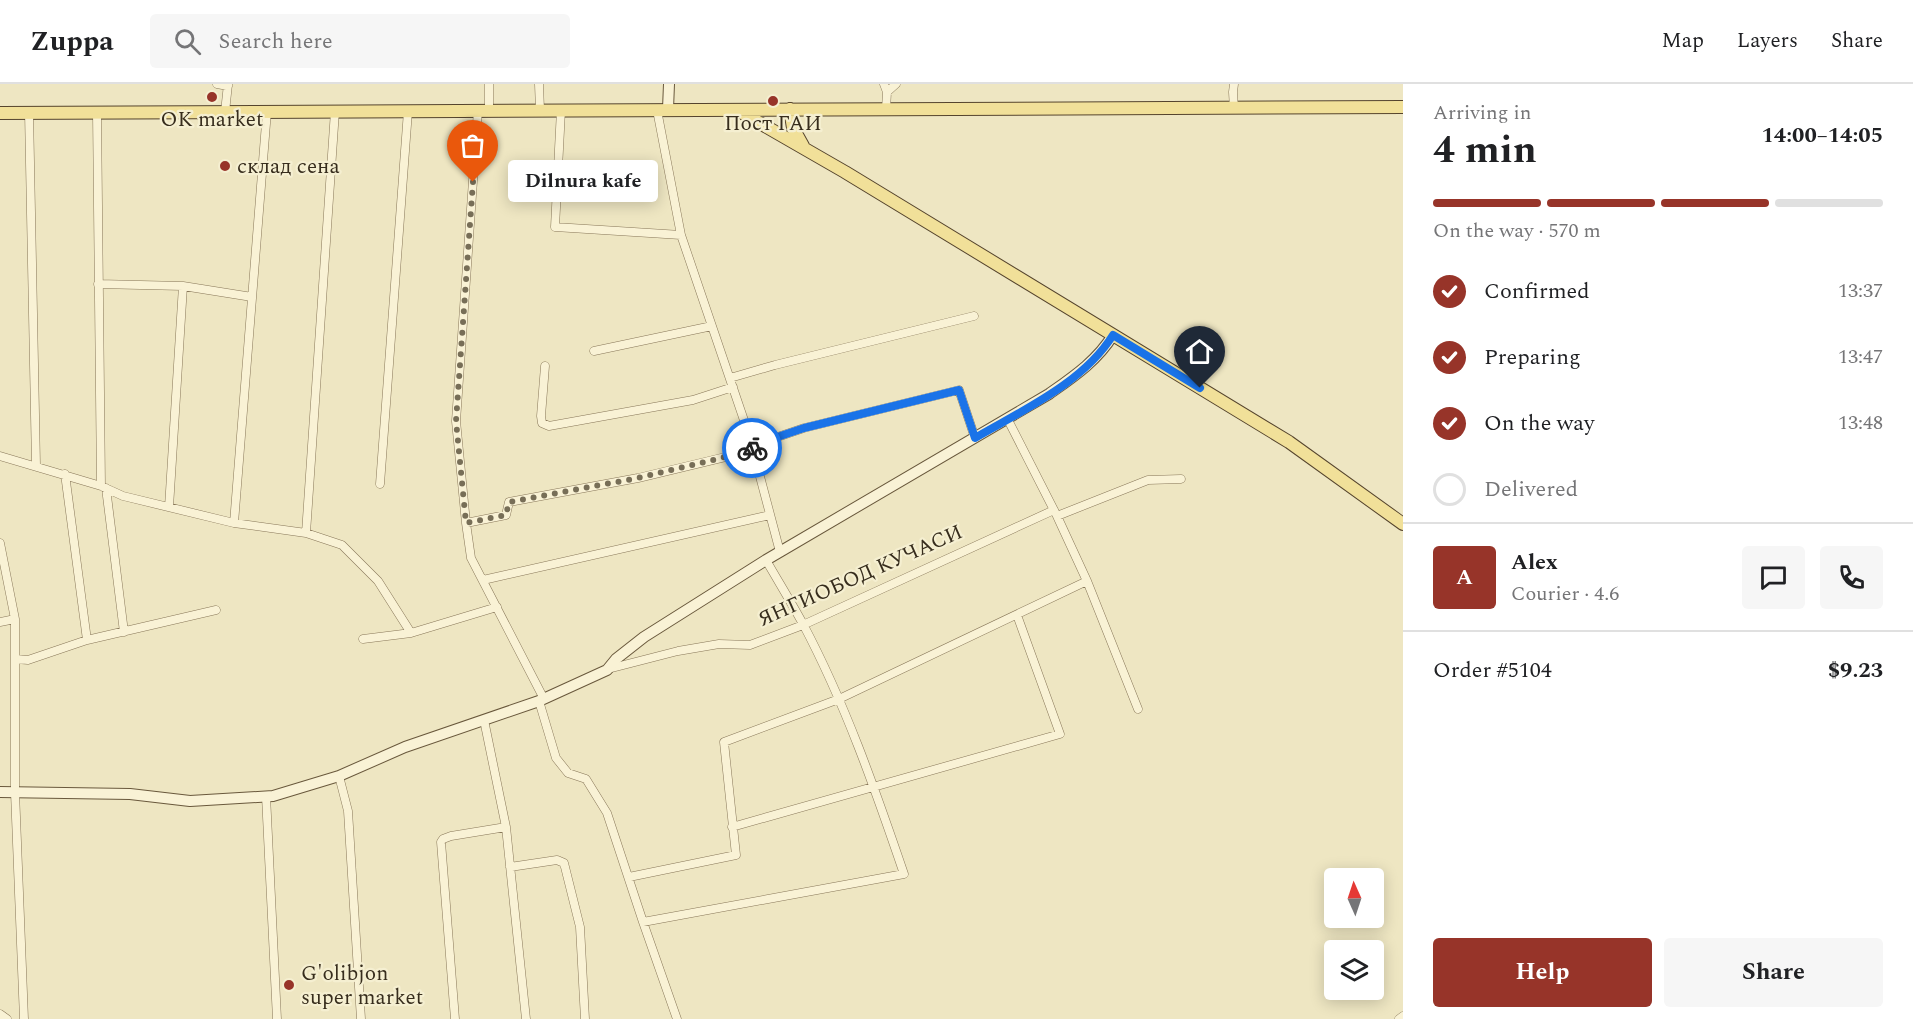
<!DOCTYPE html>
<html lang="en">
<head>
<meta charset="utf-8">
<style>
  :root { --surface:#fff; --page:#f6f6f6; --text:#202124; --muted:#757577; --line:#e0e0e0; --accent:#973429 }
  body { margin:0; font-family:Spectral,serif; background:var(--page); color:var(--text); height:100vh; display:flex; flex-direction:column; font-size:22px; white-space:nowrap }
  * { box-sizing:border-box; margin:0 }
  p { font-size:20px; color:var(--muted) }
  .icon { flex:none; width:33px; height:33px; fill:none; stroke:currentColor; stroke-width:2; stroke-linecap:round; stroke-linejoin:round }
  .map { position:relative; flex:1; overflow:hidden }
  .panel { display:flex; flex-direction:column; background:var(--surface); width:510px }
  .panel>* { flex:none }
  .needle { width:39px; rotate:357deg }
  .tools { position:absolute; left:1324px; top:784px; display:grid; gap:12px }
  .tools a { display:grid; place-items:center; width:60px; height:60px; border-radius:6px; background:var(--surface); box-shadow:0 3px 15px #0003; font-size:30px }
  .pin { position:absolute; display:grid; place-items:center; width:51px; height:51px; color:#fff; margin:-62px -26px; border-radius:50% 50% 50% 0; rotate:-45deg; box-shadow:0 0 6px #0007 }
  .pin .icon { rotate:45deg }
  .courier { position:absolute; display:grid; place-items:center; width:60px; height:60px; margin:-30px; border:4px solid #1a73e8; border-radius:50%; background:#fff; color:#222; box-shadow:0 2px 8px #0007 }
  .bubble { position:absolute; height:42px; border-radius:6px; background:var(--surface); box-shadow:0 3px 15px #0003; font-size:20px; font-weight:700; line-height:42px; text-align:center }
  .head em { font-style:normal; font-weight:700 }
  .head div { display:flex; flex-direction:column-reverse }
  .head { display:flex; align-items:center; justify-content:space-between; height:102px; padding:0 30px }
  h1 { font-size:39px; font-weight:700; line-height:45px }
  .bar { display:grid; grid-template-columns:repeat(4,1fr); gap:9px 6px; align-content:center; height:72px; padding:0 30px }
  .bar i { height:8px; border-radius:4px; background:var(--line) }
  .bar .current { background:var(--accent) }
  .bar p { grid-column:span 4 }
  .line { display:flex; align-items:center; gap:15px; padding:0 30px; border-top:2px solid var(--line) }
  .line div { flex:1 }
  .round { display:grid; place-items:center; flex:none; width:63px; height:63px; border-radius:6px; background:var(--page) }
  ol { padding:0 30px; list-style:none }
  li { display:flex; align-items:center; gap:18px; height:66px }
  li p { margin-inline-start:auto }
  li .icon { padding:6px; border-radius:50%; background:var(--accent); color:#fff; stroke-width:4 }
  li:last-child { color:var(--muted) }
  li i { width:33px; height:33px; border:3px solid var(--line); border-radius:50% }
  .action { display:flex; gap:12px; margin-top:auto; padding:12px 30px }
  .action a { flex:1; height:69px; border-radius:6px; background:var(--accent); color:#fff; font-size:24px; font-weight:700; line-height:69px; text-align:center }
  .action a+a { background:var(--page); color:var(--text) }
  header { display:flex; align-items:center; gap:36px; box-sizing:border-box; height:84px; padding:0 30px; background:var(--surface); border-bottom:2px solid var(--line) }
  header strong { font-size:28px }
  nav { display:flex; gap:33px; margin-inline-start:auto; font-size:21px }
  .search { width:420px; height:54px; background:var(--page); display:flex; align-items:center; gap:15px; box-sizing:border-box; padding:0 21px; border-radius:6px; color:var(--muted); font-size:22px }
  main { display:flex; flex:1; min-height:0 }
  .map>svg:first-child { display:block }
</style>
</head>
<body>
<header>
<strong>Zuppa</strong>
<div class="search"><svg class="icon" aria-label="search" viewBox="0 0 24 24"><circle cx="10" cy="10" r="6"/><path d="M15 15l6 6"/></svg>Search here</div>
<nav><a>Map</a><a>Layers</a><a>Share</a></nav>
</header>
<main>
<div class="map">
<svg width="1403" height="935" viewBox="0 0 1403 935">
  <rect width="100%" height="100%" fill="#eee6c2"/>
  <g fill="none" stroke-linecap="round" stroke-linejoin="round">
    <!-- street casing -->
    <g stroke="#887759" stroke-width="9">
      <path id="street" d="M217,0L228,2
        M539,0L540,26
        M884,0L887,8L886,25
        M887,8L896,0
        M1234,25L1233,8L1234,0
        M478,26L456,337L466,439L471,474L544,615
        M561,26L555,143L681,151
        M657,26L681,151L749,351L780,468
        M489,27V0
        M29,28L36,381
        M97,28L101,402
        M225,28L228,0
        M98,200L183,202L252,213
        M594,267L712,242
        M545,282L541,332L542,339L549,342L693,316L733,303
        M730,294L775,281L974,232
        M1007,334L1057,432L1087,497L1138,625
        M0,372L101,402L123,412L234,439L306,449L342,461L378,497L411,549L497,523
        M65,390L87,556
        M380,400L408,27
        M106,404L124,548
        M169,423L183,202
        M1057,432L1148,396L1181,395
        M234,439L267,27
        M466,439L506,431L509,418L638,394L746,368L760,359L804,344L959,306L975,354
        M306,449L335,27
        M0,459L15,535V708L24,935
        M483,496L770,431
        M0,538L15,535
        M363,555L411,549
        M16,575L28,576L87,556L216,526
        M608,585L678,567L719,560L750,561L803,541L1054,426
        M539,617L556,674L568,689L586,695L607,729L643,838L904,790C875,705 845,619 803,540C791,518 778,497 766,476
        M484,636L506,743L526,935
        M339,692L348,727L361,935
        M266,712L277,935
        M732,743L1060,650L1017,531
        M510,783L557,776L564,779L580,843L585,935
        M629,793L736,771L724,658L839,615L1087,497
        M643,838L677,935
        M0,930L7,935
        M455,935L441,758L443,755L451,752L506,743
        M1399,935L1403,932"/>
    </g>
    <!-- secondary casing -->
    <g stroke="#69583c" stroke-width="12">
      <path id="secondary" d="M668,25L669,0
        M0,708L130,710L190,717L273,712L339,692L405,663L539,617L607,586L616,575L644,553L766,476L1049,310C1073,293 1097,277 1113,251"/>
    </g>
    <!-- primary casing -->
    <g stroke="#55442d" stroke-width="14">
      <path id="primary" d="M790,25L793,44L803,62
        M739,27L845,88L1289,358L1403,440
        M0,29L1403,23"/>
    </g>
    <!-- street -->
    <use href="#street" stroke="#f9f2d5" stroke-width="8"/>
    <!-- secondary -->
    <use href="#secondary" stroke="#f9f2d5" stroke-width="10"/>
    <!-- primary -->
    <use href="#primary" stroke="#f1e099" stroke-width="12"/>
  </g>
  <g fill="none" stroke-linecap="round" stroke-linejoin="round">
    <!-- done -->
    <path stroke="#776e57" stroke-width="6" stroke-dasharray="0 10.8" d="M473,98L456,337L466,439L506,431L509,418L638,394L746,368L752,364"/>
    <!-- route -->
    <path stroke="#1a73e8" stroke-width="8" d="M752,364L760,359L804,344L959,306L975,354C1023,326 1083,299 1113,251L1200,304"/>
  </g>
  <!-- markers -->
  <g fill="#973429" stroke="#f5efd1" stroke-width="2">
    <circle cx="212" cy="13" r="6"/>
    <circle cx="773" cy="17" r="6"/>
    <circle cx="225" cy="82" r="6"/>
    <circle cx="289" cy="901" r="6"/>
  </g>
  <g text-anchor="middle" stroke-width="4.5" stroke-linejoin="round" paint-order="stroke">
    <!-- poi labels -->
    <g font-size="21" fill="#372d1d" stroke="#f5efd1">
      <text x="212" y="42">OK market</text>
      <text x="773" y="46">Пост ГАИ</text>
      <text x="237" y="89" text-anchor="start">склад сена</text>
      <text x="301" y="896" text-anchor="start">G'olibjon<tspan x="301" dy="24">super market</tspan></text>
    </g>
    <!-- street labels -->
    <g font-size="21" fill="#372d1d" stroke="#f5efd1">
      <text transform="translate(860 491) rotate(-24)" y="7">ЯНГИОБОД КУЧАСИ</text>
    </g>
  </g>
</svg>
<div class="tools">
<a><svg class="needle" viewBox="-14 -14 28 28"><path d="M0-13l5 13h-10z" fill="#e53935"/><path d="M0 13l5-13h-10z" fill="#757577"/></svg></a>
<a><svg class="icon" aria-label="layers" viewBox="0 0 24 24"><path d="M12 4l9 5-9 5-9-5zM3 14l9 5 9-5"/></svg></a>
</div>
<div class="pin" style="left:473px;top:98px;background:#ea580c"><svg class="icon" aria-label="bag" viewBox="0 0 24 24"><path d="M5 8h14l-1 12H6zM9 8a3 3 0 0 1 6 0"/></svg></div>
<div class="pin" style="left:1200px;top:304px;background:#1f2937"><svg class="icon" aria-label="home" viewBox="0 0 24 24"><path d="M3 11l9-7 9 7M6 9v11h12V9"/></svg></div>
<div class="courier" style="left:752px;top:364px"><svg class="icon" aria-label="bike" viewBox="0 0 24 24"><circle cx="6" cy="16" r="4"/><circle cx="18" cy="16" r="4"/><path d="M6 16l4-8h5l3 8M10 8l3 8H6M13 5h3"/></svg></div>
<div class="bubble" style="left:508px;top:76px;width:150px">Dilnura kafe</div>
</div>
<section class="panel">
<div class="head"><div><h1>4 min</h1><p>Arriving in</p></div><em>14:00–14:05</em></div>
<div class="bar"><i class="current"></i><i class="current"></i><i class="current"></i><i></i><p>On the way · 570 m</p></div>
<ol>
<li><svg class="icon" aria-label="check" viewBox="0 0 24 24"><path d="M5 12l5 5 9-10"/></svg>Confirmed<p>13:37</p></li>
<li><svg class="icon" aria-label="check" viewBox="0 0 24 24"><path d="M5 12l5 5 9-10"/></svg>Preparing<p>13:47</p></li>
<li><svg class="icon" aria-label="check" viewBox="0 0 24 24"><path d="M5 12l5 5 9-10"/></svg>On the way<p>13:48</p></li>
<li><i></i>Delivered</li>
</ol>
<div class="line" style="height:108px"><b class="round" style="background:var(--accent);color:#fff">A</b><div><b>Alex</b><p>Courier · 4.6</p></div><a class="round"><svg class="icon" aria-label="chat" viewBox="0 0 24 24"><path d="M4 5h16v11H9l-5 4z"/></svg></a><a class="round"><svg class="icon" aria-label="phone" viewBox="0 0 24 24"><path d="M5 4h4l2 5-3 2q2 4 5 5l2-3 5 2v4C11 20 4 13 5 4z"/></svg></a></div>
<div class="line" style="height:78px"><div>Order #5104</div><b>$9.23</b></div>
<div class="action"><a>Help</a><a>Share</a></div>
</section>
</main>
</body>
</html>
